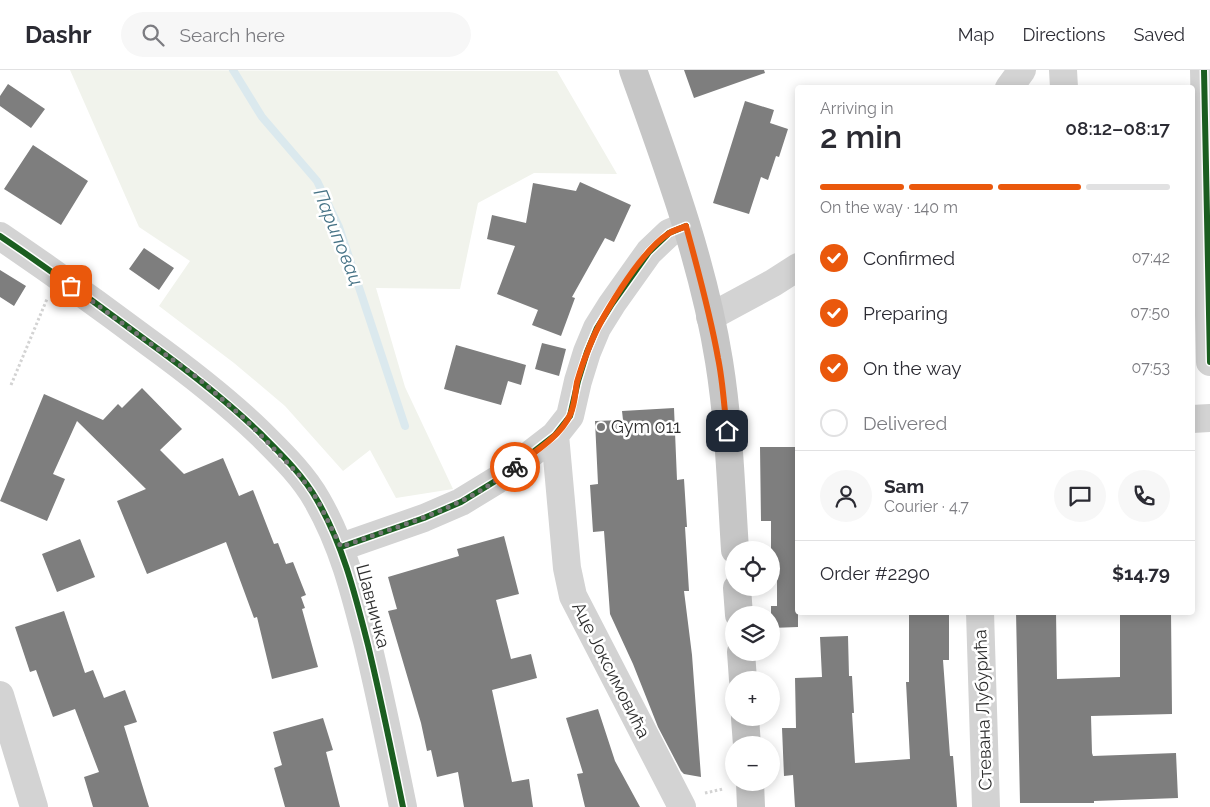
<!DOCTYPE html>
<html lang="en">
<head>
<meta charset="utf-8">
<style>
  :root { --surface:#fff; --page:#f7f7f7; --text:#2b2b33; --muted:#7c7c81; --line:#e1e1e2; --accent:#ea580c }
  body { margin:0; font-family:Raleway,sans-serif; background:var(--page); color:var(--text); height:100vh; display:flex; flex-direction:column; font-size:19px; white-space:nowrap }
  * { box-sizing:border-box; margin:0 }
  p { font-size:16px; color:var(--muted) }
  .icon { flex:none; width:28px; height:28px; fill:none; stroke:currentColor; stroke-width:2; stroke-linecap:round; stroke-linejoin:round }
  .map { position:relative; flex:1; overflow:hidden }
  .panel { position:absolute; left:795px; top:15px; width:400px; height:530px; display:flex; flex-direction:column; background:var(--surface); border-radius:5px; box-shadow:0 2px 12px #0003 }
  .panel>* { flex:none }
  .buttons { position:absolute; left:725px; top:471px; display:grid; gap:10px }
  .buttons a { display:grid; place-items:center; width:55px; height:55px; border-radius:50%; background:var(--surface); box-shadow:0 2px 12px #0003; font-size:25px }
  .pin { position:absolute; display:grid; place-items:center; width:42px; height:42px; color:#fff; margin:-21px; border-radius:10px; box-shadow:0 2px 8px #0006 }
  .courier { position:absolute; display:grid; place-items:center; width:50px; height:50px; margin:-25px; border:4px solid #ea580c; border-radius:50%; background:#fff; color:#222; box-shadow:0 1px 6px #0007 }
  .overview em { font-style:normal; font-weight:600 }
  .overview div { display:flex; flex-direction:column-reverse }
  .overview { display:flex; align-items:center; justify-content:space-between; height:85px; padding:0 25px }
  h1 { font-size:32px; font-weight:600; line-height:38px }
  .bar { display:grid; grid-template-columns:repeat(4,1fr); gap:8px 5px; align-content:center; height:60px; padding:0 25px }
  .bar i { height:6px; border-radius:4px; background:var(--line) }
  .bar .on { background:var(--accent) }
  .bar p { grid-column:span 4 }
  .line { display:flex; align-items:center; gap:12px; padding:0 25px; border-top:1px solid var(--line) }
  .line div { flex:1 }
  .round { display:grid; place-items:center; flex:none; width:52px; height:52px; border-radius:26px; background:var(--page) }
  ol { padding:0 25px; list-style:none }
  li { display:flex; align-items:center; gap:15px; height:55px }
  li p { margin-inline-start:auto }
  li .icon { padding:5px; border-radius:50%; background:var(--accent); color:#fff; stroke-width:4 }
  li:last-child { color:var(--muted) }
  li i { width:28px; height:28px; border:2px solid var(--line); border-radius:50% }
  header { display:flex; align-items:center; gap:30px; box-sizing:border-box; height:70px; padding:0 25px; background:var(--surface); border-bottom:1px solid var(--line) }
  header strong { font-size:24px }
  nav { display:flex; gap:28px; margin-inline-start:auto; font-size:18px }
  .search { width:350px; height:45px; background:var(--page); display:flex; align-items:center; gap:12px; box-sizing:border-box; padding:0 18px; border-radius:28px; color:var(--muted); font-size:19px }
  .map>svg:first-child { display:block }
</style>
</head>
<body>
<header>
<strong>Dashr</strong>
<div class="search"><svg class="icon" aria-label="search" viewBox="0 0 24 24"><circle cx="10" cy="10" r="6"/><path d="M15 15l6 6"/></svg>Search here</div>
<nav><a>Map</a><a>Directions</a><a>Saved</a></nav>
</header>
<div class="map">
<svg width="1210" height="737" viewBox="0 0 1210 737">
  <rect width="100%" height="100%" fill="#fff"/>
  <!-- green -->
  <path fill="#f1f3ec" d="M70,0L557,1L617,104L534,103L478,133L460,219L376,218L405,317L453,419L396,428L370,380L343,401L285,336L234,293L159,236L190,191L139,157Z"/>
  <g fill="none" stroke-linecap="round" stroke-linejoin="round">
    <!-- stream -->
    <path stroke="#dbe9ee" stroke-width="8" d="M233,0L262,47L317,111L339,157L405,356"/>
  </g>
  <!-- building -->
  <path fill="#7e7e7e" d="M684,0H764L765,3L694,28Z
    M8,14L45,39L31,58L0,36V26Z
    M745,31L774,40L770,53L788,59L779,87L776,86L768,110L761,107L749,144L713,133Z
    M33,75L88,111L61,155L4,119Z
    M580,112L631,135L614,172L605,168L572,227L575,228L561,266L532,255L538,240L497,224L515,176L487,169L492,145L526,153L533,113L576,121Z
    M144,178L174,198L159,220L129,199Z
    M0,200L26,216L14,236L0,227Z
    M542,273L566,279L559,306L535,299Z
    M456,275L526,295L521,315L508,311L501,335L444,319Z
    M142,318L182,359L160,380L184,404L223,388L239,426L253,420L274,474L278,473L286,494L293,492L302,515L306,525L301,527L305,538L302,539L318,597L272,609L257,547L254,548L226,472L147,504L117,431L146,419L77,351L53,404L65,409L47,451L0,431L44,324L103,350L118,334L122,338Z
    M674,338L677,410L684,409L687,457H685L689,521H684L692,585L701,707L684,704L681,701L658,657L633,594L610,544L604,461L593,462L590,415L598,414L595,351L623,350L622,341Z
    M760,377H798V557L771,558V536H777V490H771V451H761Z
    M504,466L519,524L496,530L511,589L531,584L537,608L492,620L512,712L529,709L533,737H464L458,702L437,707L431,680L427,681L421,653L388,541L397,539L388,507L459,486L457,479Z
    M80,469L95,507L57,522L42,484Z
    M64,541L85,603L93,600L104,628L125,620L137,652L124,656L149,737H93L84,707L99,702L75,639L53,647L36,600L30,602L15,557Z
    M1016,542H1056L1057,609L1120,607V542H1171L1172,644L1091,646L1092,683L1093,686L1176,683L1178,728L1094,731V733H1020Z
    M909,545H949V590H943L950,686H953L957,737H795L793,705L784,706L782,658H796L795,608L822,607L820,567L848,566L849,606H852L854,643H852L855,693L910,689L906,612H909Z
    M598,639L615,691L640,737H585L577,704L583,703L566,648Z
    M323,648L333,680L326,682L340,737H285L274,698L282,695L273,662Z"/>
  <g fill="none" stroke-linecap="round" stroke-linejoin="round">
    <!-- path -->
    <path stroke="#d3d3d3" stroke-width="3" stroke-dasharray="2.5 2.5" stroke-linecap="butt" d="M11,315L47,229
      M705,723L723,719"/>
    <!-- minor -->
    <path stroke="#d3d3d3" stroke-width="28" d="M1063,0L1064,18
      M1204,0L1210,292
      M1009,18L1022,0
      M0,166C50,200 99,235 147,271C187,300 226,330 261,364C281,384 303,405 317,430C343,475 355,524 368,575C381,629 392,683 403,737
      M710,247L773,213L798,197
      M1192,349L1210,348
      M555,365L567,498L573,526L682,737
      M341,477L424,448L461,432L497,410L555,365L570,346L578,311L587,282L597,258L612,234L649,182L669,163L686,156
      M980,542L986,737
      M0,625L34,737"/>
    <!-- major -->
    <path stroke="#c6c6c6" stroke-width="28" d="M633,0C667,95 703,191 719,291C729,353 731,417 735,480
      M737,518L739,545
      M741,582L743,610
      M745,648L747,675
      M750,712L751,737"/>
    <!-- cycleway casing -->
    <g stroke="#fff" stroke-width="9">
      <path id="cycleway" d="M1204,0L1210,292
        M0,166C50,200 99,235 147,271C187,300 226,330 261,364C281,384 303,405 317,430C343,475 355,524 368,575C381,629 392,683 403,737
        M341,477L424,448L461,432L497,410L555,365L570,346L578,311L587,282L597,258L612,234L649,182L669,163L686,156"/>
    </g>
    <!-- cycleway -->
    <use href="#cycleway" stroke="#1b5e20" stroke-width="6"/>
  </g>
  <g fill="none" stroke-linecap="round" stroke-linejoin="round">
    <!-- done -->
    <path stroke="#777" stroke-width="5" stroke-dasharray="0 9" d="M71,216L198,308L246,350L300,406L317,429L341,477C380,462 421,451 459,432C479,423 497,410 515,397"/>
    <!-- route -->
    <path stroke="#ea580c" stroke-width="6" d="M515,397C533,383 560,367 570,345C575,335 575,323 577,312C580,302 583,292 587,283C598,251 640,182 668,164C673,160 680,159 686,156C698,200 710,243 718,288C723,312 724,336 727,361"/>
  </g>
  <!-- markers -->
  <circle fill="#777" stroke="#fff" stroke-width="2" cx="601" cy="357" r="5"/>
  <g text-anchor="middle" stroke-width="5" stroke-linejoin="round" paint-order="stroke">
    <!-- poi labels -->
    <g font-size="18" fill="#2e2e2e" stroke="#fff" text-anchor="start">
      <text x="611" y="363">Gym 011</text>
    </g>
    <!-- street labels -->
    <g font-size="18" fill="#2e2e2e" stroke="#fff">
      <text transform="translate(373 536) rotate(75)" y="6">Шавничка</text>
      <text transform="translate(611 600) rotate(63)" y="6">Аце Јоксимовића</text>
      <text transform="translate(983 640) rotate(-92)" y="6">Стевана Лубурића</text>
    </g>
    <!-- water labels -->
    <g font-size="19" font-style="italic" fill="#467386" stroke="#fff">
      <text transform="translate(339 167) rotate(68)" y="7">Париповац</text>
    </g>
  </g>
</svg>
<div class="buttons">
<a><svg class="icon" aria-label="locate" viewBox="0 0 24 24"><circle cx="12" cy="12" r="6"/><path d="M12 2v4M12 18v4M2 12h4M18 12h4"/></svg></a>
<a><svg class="icon" aria-label="layers" viewBox="0 0 24 24"><path d="M12 4l9 5-9 5-9-5zM3 14l9 5 9-5"/></svg></a>
<a>+</a>
<a>−</a>
</div>
<div class="pin" style="left:71px;top:216px;background:#ea580c"><svg class="icon" aria-label="bag" viewBox="0 0 24 24"><path d="M5 8h14l-1 12H6zM9 8a3 3 0 0 1 6 0"/></svg></div>
<div class="pin" style="left:727px;top:361px;background:#1f2937"><svg class="icon" aria-label="home" viewBox="0 0 24 24"><path d="M3 11l9-7 9 7M6 9v11h12V9"/></svg></div>
<div class="courier" style="left:515px;top:397px"><svg class="icon" aria-label="bike" viewBox="0 0 24 24"><circle cx="6" cy="16" r="4"/><circle cx="18" cy="16" r="4"/><path d="M6 16l4-8h5l3 8M10 8l3 8H6M13 5h3"/></svg></div>
<section class="panel">
<div class="overview"><div><h1>2 min</h1><p>Arriving in</p></div><em>08:12–08:17</em></div>
<div class="bar"><i class="on"></i><i class="on"></i><i class="on"></i><i></i><p>On the way · 140 m</p></div>
<ol>
<li><svg class="icon" aria-label="check" viewBox="0 0 24 24"><path d="M5 12l5 5 9-10"/></svg>Confirmed<p>07:42</p></li>
<li><svg class="icon" aria-label="check" viewBox="0 0 24 24"><path d="M5 12l5 5 9-10"/></svg>Preparing<p>07:50</p></li>
<li><svg class="icon" aria-label="check" viewBox="0 0 24 24"><path d="M5 12l5 5 9-10"/></svg>On the way<p>07:53</p></li>
<li><i></i>Delivered</li>
</ol>
<div class="line" style="height:90px"><a class="round"><svg class="icon" aria-label="person" viewBox="0 0 24 24"><circle cx="12" cy="8" r="4"/><path d="M4 21q1-7 8-7t8 7"/></svg></a><div><b>Sam</b><p>Courier · 4.7</p></div><a class="round"><svg class="icon" aria-label="chat" viewBox="0 0 24 24"><path d="M4 5h16v11H9l-5 4z"/></svg></a><a class="round"><svg class="icon" aria-label="phone" viewBox="0 0 24 24"><path d="M5 4h4l2 5-3 2q2 4 5 5l2-3 5 2v4C11 20 4 13 5 4z"/></svg></a></div>
<div class="line" style="height:65px"><div>Order #2290</div><b>$14.79</b></div>
</section>
</div>
</body>
</html>
